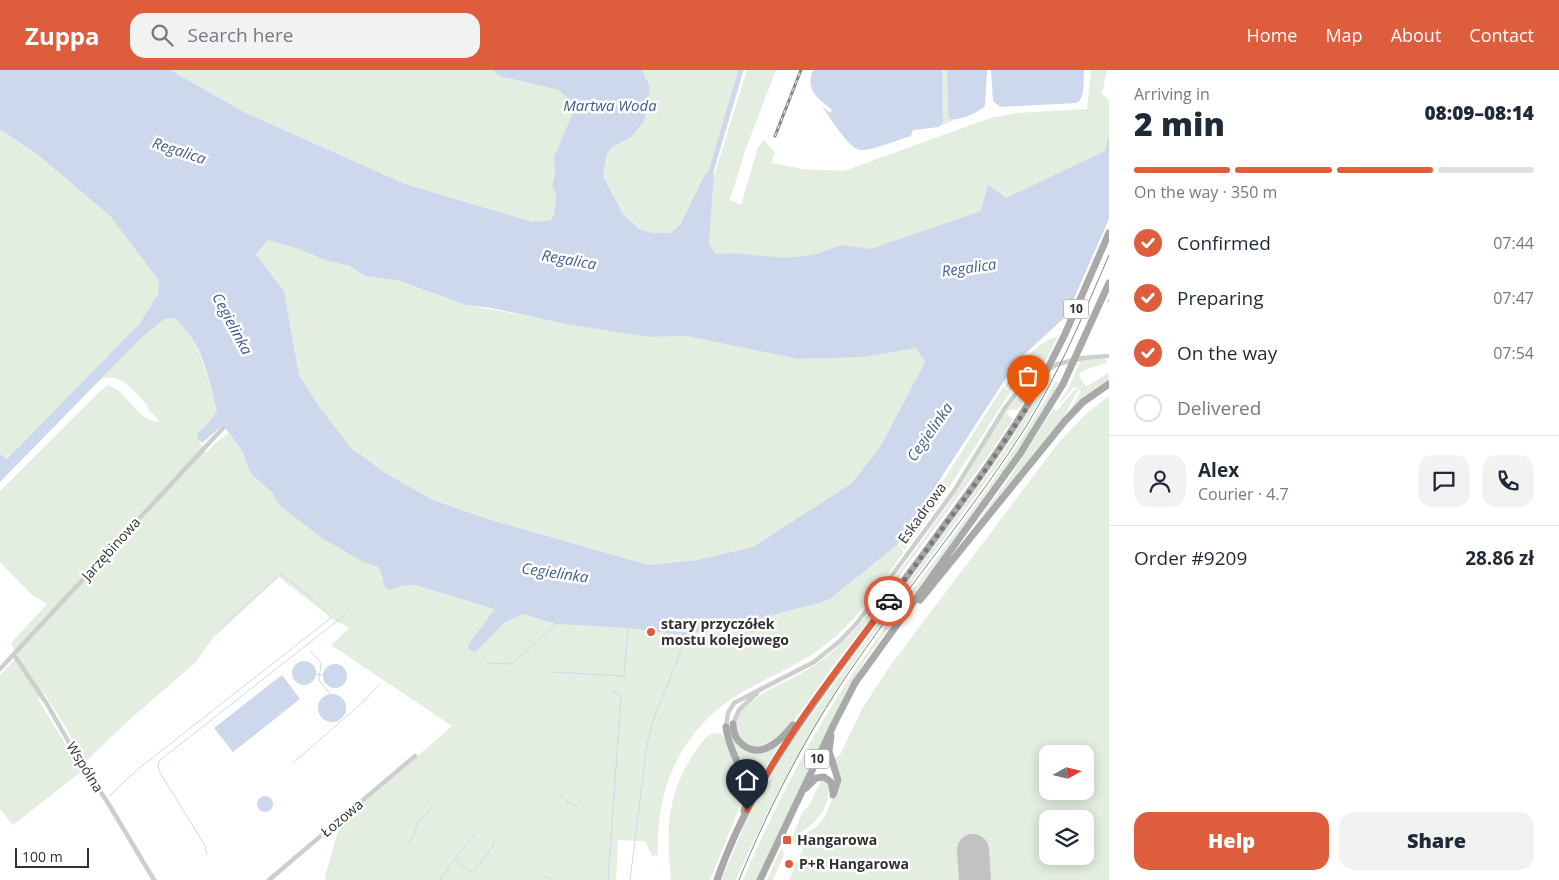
<!DOCTYPE html>
<html lang="en">
<head>
<meta charset="utf-8">
<style>
  :root { --surface:#fff; --page:#f2f2f3; --text:#1f2937; --muted:#747a83; --line:#e0e1e3; --accent:#de5d3d }
  body { margin:0; font-family:"Open Sans",sans-serif; background:var(--page); color:var(--text); height:100vh; display:flex; flex-direction:column; font-size:19px; white-space:nowrap }
  * { box-sizing:border-box; margin:0 }
  p { font-size:16px; color:var(--muted) }
  .icon { flex:none; width:28px; height:28px; fill:none; stroke:currentColor; stroke-width:2; stroke-linecap:round; stroke-linejoin:round }
  .map { position:relative; flex:1; overflow:hidden }
  .side { display:flex; flex-direction:column; background:var(--surface); width:450px }
  .side>* { flex:none }
  .needle { width:32px; rotate:82deg }
  .controls { position:absolute; left:1039px; top:675px; display:grid; gap:10px }
  .controls a { display:grid; place-items:center; width:55px; height:55px; border-radius:10px; background:var(--surface); box-shadow:0 2px 12px #0003; font-size:25px }
  .scale { position:absolute; left:15px; bottom:12px; width:74px; box-sizing:border-box; padding-left:5px; border:2px solid #313131; border-top:0; font-size:14px; line-height:18px; white-space:nowrap; color:#313131; -webkit-text-stroke:4px #fff; paint-order:stroke }
  .pin { position:absolute; display:grid; place-items:center; width:42px; height:42px; color:#fff; margin:-51px -21px; border-radius:50% 50% 50% 0; rotate:-45deg; box-shadow:0 0 5px #0007 }
  .pin .icon { rotate:45deg }
  .courier { position:absolute; display:grid; place-items:center; width:50px; height:50px; margin:-25px; border:4px solid #de5d3d; border-radius:50%; background:#fff; color:#222; box-shadow:0 1px 6px #0007 }
  .overview em { font-style:normal; font-weight:800 }
  .overview div { display:flex; flex-direction:column-reverse }
  .overview { display:flex; align-items:center; justify-content:space-between; height:85px; padding:0 25px }
  h1 { font-size:32px; font-weight:800; line-height:38px }
  .bar { display:grid; grid-template-columns:repeat(4,1fr); gap:8px 5px; align-content:center; height:60px; padding:0 25px }
  .bar i { height:6px; border-radius:4px; background:var(--line) }
  .bar .current { background:var(--accent) }
  .bar p { grid-column:span 4 }
  .line { display:flex; align-items:center; gap:12px; padding:0 25px; border-top:1px solid var(--line) }
  .line div { flex:1 }
  .round { display:grid; place-items:center; flex:none; width:52px; height:52px; border-radius:15px; background:var(--page) }
  ol { padding:0 25px; list-style:none }
  li { display:flex; align-items:center; gap:15px; height:55px }
  li p { margin-inline-start:auto }
  li .icon { padding:5px; border-radius:50%; background:var(--accent); color:#fff; stroke-width:4 }
  li:last-child { color:var(--muted) }
  li i { width:28px; height:28px; border:2px solid var(--line); border-radius:50% }
  .cta { display:flex; gap:10px; margin-top:auto; padding:10px 25px }
  .cta a { flex:1; height:58px; border-radius:15px; background:var(--accent); color:#fff; font-size:20px; font-weight:800; line-height:58px; text-align:center }
  .cta a+a { background:var(--page); color:var(--text) }
  header { display:flex; align-items:center; gap:30px; box-sizing:border-box; height:70px; padding:0 25px; background:var(--accent); color:#fff }
  header strong { font-size:24px }
  nav { display:flex; gap:28px; margin-inline-start:auto; font-size:18px }
  .search { width:350px; height:45px; background:var(--page); display:flex; align-items:center; gap:12px; box-sizing:border-box; padding:0 18px; border-radius:15px; color:var(--muted); font-size:19px }
  main { display:flex; flex:1; min-height:0 }
  .map>svg:first-child { display:block }
</style>
</head>
<body>
<header>
<strong>Zuppa</strong>
<div class="search"><svg class="icon" aria-label="search" viewBox="0 0 24 24"><circle cx="10" cy="10" r="6"/><path d="M15 15l6 6"/></svg>Search here</div>
<nav><a>Home</a><a>Map</a><a>About</a><a>Contact</a></nav>
</header>
<main>
<div class="map">
<svg width="1109" height="810" viewBox="0 0 1109 810">
  <rect width="100%" height="100%" fill="#fff"/>
  <!-- green -->
  <path fill="#e3ede0" fill-rule="evenodd" d="M170,0H493L500,6L559,20L574,35L571,47L554,87L555,103L552,116L556,125L554,145L551,150L533,152L405,114L244,42Z
    M642,0H741L712,99L705,104L680,155L670,163H653L639,159L623,144L603,106L607,84L612,77L630,68L650,17Z
    M747,0H776L745,81L730,130L741,135L758,77L764,70L775,83L771,93L803,99L844,101L990,48L1017,43L1087,39L1091,0H1107L1102,23L1109,30V63L1105,81L982,150L810,195L732,183L715,184L709,173L714,106Z
    M942,0H947L948,45L952,50L957,49L940,56L943,53Z
    M0,59L38,85L110,146L159,211L158,224L140,253L7,389L0,384Z
    M268,170L298,179L328,191L350,196L365,206L400,211L466,235L648,267L686,266L798,289L865,287L916,278L925,292L880,377L852,413L753,477L697,490L649,495L491,450L433,430L387,404L351,378L321,339L299,305L284,221L256,184Z
    M162,245C166,246 173,247 177,249C200,268 209,313 217,341L209,352L197,364L198,369L206,383L215,373L229,363L243,382L248,398L253,406L271,421L279,435L363,492L378,497L381,503V508L404,515H415L496,539L469,575L478,580L504,553L522,544L556,554L628,558L689,566L693,562L725,560L784,542L820,533L840,521L861,502L898,474L904,482C880,514 858,551 825,575C798,596 765,608 736,626C680,661 655,721 658,785L652,786L645,771L618,770L616,810H326L325,807L340,754L452,656L331,575L349,558L334,550L279,507L213,568L195,593L127,652L84,693L65,656L44,623L38,629L82,701L13,755L0,739V605L18,586L11,573L47,534L32,525L0,492V421L99,322L108,315C129,322 136,351 160,352L148,339L147,335C135,323 120,300 100,310Z
    M1058,266L1044,294L1031,303L1011,321L1005,316L1020,292L1024,296L1030,291L1027,287C1036,277 1043,271 1058,266Z
    M1104,289L1107,290L1106,293L1087,299L1079,304L1082,312L1087,316L1109,303V311L1068,343L1081,321L1074,317L1057,337L1069,317L1081,290Z
    M1049,307L1052,309L1022,360L1004,387L864,577C815,651 772,728 736,810H721L751,741L787,678L993,396L1011,370Z
    M1036,310L1018,340L1011,339L1006,343L1013,349L986,389L880,532L878,530C905,493 934,457 959,418C983,382 1000,337 1036,310Z
    M1056,311L1059,312L1041,346L1003,403L868,586L847,620L756,810H743C777,730 818,652 868,581C932,491 1002,408 1056,311Z
    M1003,317L1010,322L943,427L936,422Z
    M1075,319L1078,320L1063,349L951,488L1010,407L1053,339L1057,341Z
    M1109,326V810H789L803,778L799,775L806,763L818,756L825,746L840,712L833,688L840,685L863,637L890,596L1059,372L1086,344ZM1048,684H1085V721H1048ZM1048,749H1085V786H1048Z
    M934,424L942,429L905,480L901,478L900,473Z
    M876,533L880,537C867,554 853,570 840,587C823,608 790,664 768,675C759,680 747,677 741,669C736,663 735,655 738,648C746,625 798,608 818,593C841,576 860,556 876,533Z
    M729,657L749,681L780,673L749,727L729,666Z
    M713,663L721,664L726,669L742,706L743,729L710,810H671C666,762 666,724 695,682C700,675 705,666 713,663Z
    M822,709L828,712C830,725 826,740 816,750C808,759 799,761 795,774L792,773L794,762L803,741L808,737Z
    M781,779L783,780L784,785L773,810H767Z"/>
  <!-- water -->
  <path fill="#cdd8ec" fill-rule="evenodd" d="M0,0H170L244,42L405,114L533,152L551,150L554,145L556,125L552,116L555,103L554,87L571,47L574,35L559,20L499,6L493,0H642L650,17L644,51L630,68L612,77L607,84L603,106L623,144L639,159L653,163H670L680,155L705,104L712,99L714,106L709,173L715,184L732,183L785,188L814,185L842,175L871,179L981,141L988,115L1006,128L1105,81L1109,63V232L1063,249L1017,291L898,474L831,528L820,533L784,542L725,560L693,562L689,566L628,558L556,554L522,544L504,553L478,580L474,582L469,579L468,575L495,539L415,515H404L389,520L384,516L381,503L378,497L363,492L322,468L279,435L271,421L253,406L248,398L243,382L223,355L202,373L198,369L197,364L209,352L217,341C210,317 206,288 191,267C186,260 181,254 176,248L164,249L141,268L0,412V384L7,389L140,253L158,224L159,211L110,146L38,85L0,59ZM268,170L298,179L328,191L350,196L365,206L400,211L466,235L491,238L567,254L648,267L686,266L798,289L865,287L916,278L925,292L880,377L852,413L753,477L697,490L649,495L491,450L433,430L387,404L351,378L321,339L299,305L284,221L256,184Z
    M813,0H942L943,53L939,57L913,60L911,66C900,69 872,81 861,80C849,80 829,46 822,36L830,43L832,40C817,27 805,21 813,0Z
    M947,0H987L985,36C977,43 960,51 950,49L948,45Z
    M991,0H1084C1083,10 1086,27 1077,33L1000,37L993,31Z
    M292 603a12 12 0 1 1 24 0a12 12 0 1 1-24 0Z
    M323 606a12 12 0 1 1 24 0a12 12 0 1 1-24 0Z
    M282,605L300,629L233,682L214,658Z
    M318 638a14 14 0 1 1 28 0a14 14 0 1 1-28 0Z
    M257 734a8 8 0 1 1 16 0a8 8 0 1 1-16 0Z"/>
  <!-- pier -->
  <path fill="#fff" d="M1109,149V227L1105,236L1064,251Z"/>
  <g fill="none" stroke-linecap="round" stroke-linejoin="round">
    <!-- stream -->
    <path stroke="#cdd8ec" stroke-width="1" d="M310,580L321,593L319,610L330,624
      M487,593L512,594L556,554
      M551,602L624,606L628,558
      M316,604L323,605
      M293,693L362,633L380,614
      M559,724L566,731L577,737
      M109,726L138,699L331,548C325,537 293,514 282,505H279L223,556
      M408,775L414,765L418,752L432,737
      M207,784L205,779L206,777L160,703L158,696L159,691L346,544
      M454,790L475,764
      M544,806L554,810
      M440,810L454,790L473,803L495,773
      M608,810L621,627L618,623L613,622
      M630,810L647,674L654,648L687,566"/>
    <!-- canal -->
    <path stroke="#cdd8ec" stroke-width="5" d="M710,105L741,0"/>
    <!-- runway -->
    <path stroke="#c2c2c2" stroke-width="32" d="M973,780L975,810"/>
    <!-- street -->
    <path stroke="#cecece" stroke-width="4.5" d="M14,585L47,634L75,683L108,733L154,810
      M0,599L223,358
      M733,654L739,640L757,623
      M726,657L728,643L734,633L814,592L840,571L857,553L954,421L1005,338L1019,320L1037,305L1058,294L1083,288L1109,286
      M269,810L415,686"/>
    <!-- primary -->
    <path stroke="#a9a9a9" stroke-width="7" d="M920,530L1065,351L1083,332L1109,314
      M733,654C733,662 736,670 743,675C762,690 782,669 793,655
      M726,657C729,687 754,710 744,741
      M831,666L829,681L838,710L833,725
      M806,718L816,708L824,707L831,712L833,722
      M717,810C745,728 795,658 846,589C880,542 915,496 949,449C982,405 1013,361 1040,314
      M760,810L834,654L855,613L1020,384L1063,314"/>
    <!-- tram -->
    <path stroke="#868686" stroke-width="1" d="M739,810C771,732 812,654 861,585C915,507 977,435 1027,355C1060,301 1084,243 1109,185"/>
    <!-- rail casing -->
    <g stroke="#868686" stroke-width="3">
      <path id="rail" d="M775,66L801,0"/>
    </g>
    <!-- rail -->
    <use href="#rail" stroke="#fff" stroke-width="1" stroke-dasharray="4" stroke-linecap="butt"/>
    <!-- primary-bridge -->
    <path stroke="#a9a9a9" stroke-width="7" d="M1040,314L1065,264L1109,163
      M1063,314L1109,213"/>
  </g>
  <g fill="none" stroke-linecap="round" stroke-linejoin="round">
    <!-- done -->
    <path stroke="#797979" stroke-width="5" stroke-dasharray="0 9" d="M889,531L984,402L1028,336"/>
    <!-- route -->
    <path stroke="#de5d3d" stroke-width="6" d="M747,740C785,665 838,598 889,531"/>
  </g>
  <!-- markers -->
  <g fill="#de5d3d" stroke="#fff" stroke-width="2">
    <circle cx="651" cy="562" r="5"/>
    <rect x="782" y="765" width="10" height="10" rx="2.5"/>
    <circle cx="789" cy="794" r="5"/>
  </g>
  <g text-anchor="middle" stroke-width="5" stroke-linejoin="round" paint-order="stroke">
    <!-- shield labels -->
    <g fill="#fff" stroke="#6f6f6f" stroke-width="1">
      <rect x="1063.5" y="229.5" width="25" height="19" rx="4"/>
      <rect x="804.5" y="679.5" width="25" height="19" rx="4"/>
    </g>
    <g font-size="12" font-weight="bold" fill="#313131">
      <text x="1076" y="243">10</text>
      <text x="817" y="693">10</text>
    </g>
    <!-- street labels -->
    <g font-size="14" fill="#313131" stroke="#fff">
      <text transform="translate(922 443) rotate(-54)" y="5">Eskadrowa</text>
      <text transform="translate(111 479) rotate(-48)" y="5">Jarzębinowa</text>
      <text transform="translate(85 697) rotate(58)" y="5">Wspólna</text>
      <text transform="translate(342 748) rotate(-40)" y="5">Łozowa</text>
    </g>
    <!-- poi labels -->
    <g font-size="14" font-weight="bold" fill="#313131" stroke="#fff" text-anchor="start">
      <text x="661" y="559">stary przyczółek<tspan x="661" dy="16">mostu kolejowego</tspan></text>
      <text x="797" y="775">Hangarowa</text>
      <text x="799" y="799">P+R Hangarowa</text>
    </g>
    <!-- water labels -->
    <g font-size="15" font-style="italic" fill="#415c91" stroke="#fff">
      <text x="610" y="41">Martwa Woda</text>
      <text transform="translate(179 81) rotate(18)" y="5">Regalica</text>
      <text transform="translate(569 190) rotate(10)" y="5">Regalica</text>
      <text transform="translate(969 198) rotate(-8)" y="5">Regalica</text>
      <text transform="translate(232 254) rotate(62)" y="5">Cegielinka</text>
      <text transform="translate(930 362) rotate(-55)" y="5">Cegielinka</text>
      <text transform="translate(555 503) rotate(8)" y="5">Cegielinka</text>
    </g>
  </g>
</svg>
<div class="controls">
<a><svg class="needle" viewBox="-14 -14 28 28"><path d="M0-13l5 13h-10z" fill="#e53935"/><path d="M0 13l5-13h-10z" fill="#747a83"/></svg></a>
<a><svg class="icon" aria-label="layers" viewBox="0 0 24 24"><path d="M12 4l9 5-9 5-9-5zM3 14l9 5 9-5"/></svg></a>
</div>
<div class="scale">100 m</div>
<div class="pin" style="left:1028px;top:336px;background:#ea580c"><svg class="icon" aria-label="bag" viewBox="0 0 24 24"><path d="M5 8h14l-1 12H6zM9 8a3 3 0 0 1 6 0"/></svg></div>
<div class="pin" style="left:747px;top:740px;background:#1f2937"><svg class="icon" aria-label="home" viewBox="0 0 24 24"><path d="M3 11l9-7 9 7M6 9v11h12V9"/></svg></div>
<div class="courier" style="left:889px;top:531px"><svg class="icon" aria-label="car" viewBox="0 0 24 24"><path d="M5 17H2v-5l4-1 3-4h7l3 4 3 1v5h-3M9 17h6M6 11h13"/><circle cx="7" cy="17" r="2"/><circle cx="17" cy="17" r="2"/></svg></div>
</div>
<section class="side">
<div class="overview"><div><h1>2 min</h1><p>Arriving in</p></div><em>08:09–08:14</em></div>
<div class="bar"><i class="current"></i><i class="current"></i><i class="current"></i><i></i><p>On the way · 350 m</p></div>
<ol>
<li><svg class="icon" aria-label="check" viewBox="0 0 24 24"><path d="M5 12l5 5 9-10"/></svg>Confirmed<p>07:44</p></li>
<li><svg class="icon" aria-label="check" viewBox="0 0 24 24"><path d="M5 12l5 5 9-10"/></svg>Preparing<p>07:47</p></li>
<li><svg class="icon" aria-label="check" viewBox="0 0 24 24"><path d="M5 12l5 5 9-10"/></svg>On the way<p>07:54</p></li>
<li><i></i>Delivered</li>
</ol>
<div class="line" style="height:90px"><a class="round"><svg class="icon" aria-label="person" viewBox="0 0 24 24"><circle cx="12" cy="8" r="4"/><path d="M4 21q1-7 8-7t8 7"/></svg></a><div><b>Alex</b><p>Courier · 4.7</p></div><a class="round"><svg class="icon" aria-label="chat" viewBox="0 0 24 24"><path d="M4 5h16v11H9l-5 4z"/></svg></a><a class="round"><svg class="icon" aria-label="phone" viewBox="0 0 24 24"><path d="M5 4h4l2 5-3 2q2 4 5 5l2-3 5 2v4C11 20 4 13 5 4z"/></svg></a></div>
<div class="line" style="height:65px"><div>Order #9209</div><b>28.86 zł</b></div>
<div class="cta"><a>Help</a><a>Share</a></div>
</section>
</main>
</body>
</html>
